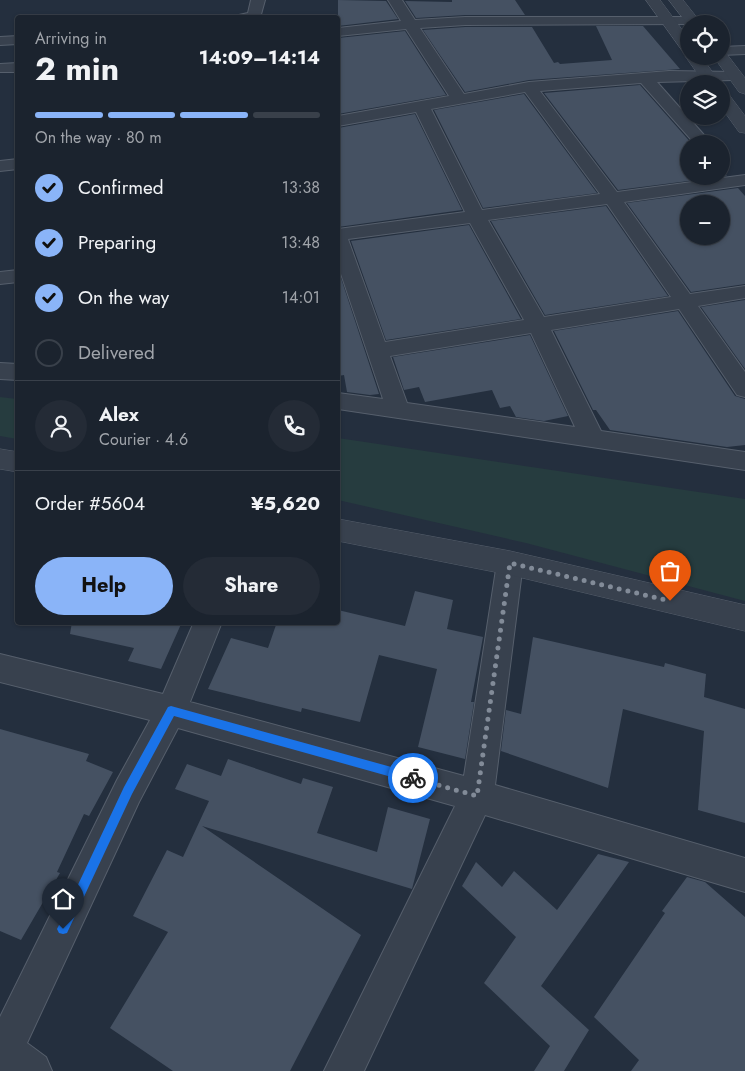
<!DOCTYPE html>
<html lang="en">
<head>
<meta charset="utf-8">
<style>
  :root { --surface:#1b232e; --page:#242b36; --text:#f1f3f6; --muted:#a0a4aa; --line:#39404a; --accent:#8ab4f8 }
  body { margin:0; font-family:Jost,sans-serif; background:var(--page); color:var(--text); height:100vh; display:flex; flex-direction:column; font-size:19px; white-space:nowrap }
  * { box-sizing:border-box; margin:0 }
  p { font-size:16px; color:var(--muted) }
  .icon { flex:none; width:28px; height:28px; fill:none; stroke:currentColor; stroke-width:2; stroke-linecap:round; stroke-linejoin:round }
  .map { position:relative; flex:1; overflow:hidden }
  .panel { position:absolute; left:15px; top:15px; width:325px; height:610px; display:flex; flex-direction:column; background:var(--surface); border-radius:5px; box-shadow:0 1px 4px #0004,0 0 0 1px var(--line) }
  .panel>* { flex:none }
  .controls { position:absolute; left:680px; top:15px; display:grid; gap:10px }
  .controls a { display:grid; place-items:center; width:50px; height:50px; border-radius:50%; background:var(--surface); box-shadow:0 1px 4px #0004,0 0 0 1px var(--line); font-size:25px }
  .pin { position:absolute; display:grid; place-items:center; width:42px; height:42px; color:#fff; margin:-51px -21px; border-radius:50% 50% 50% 0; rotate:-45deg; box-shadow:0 0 5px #0007 }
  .pin .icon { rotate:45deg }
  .courier { position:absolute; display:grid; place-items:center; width:50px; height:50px; margin:-25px; border:4px solid #1a73e8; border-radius:50%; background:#fff; color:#222; box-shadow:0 1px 6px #0007 }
  .headline em { font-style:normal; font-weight:700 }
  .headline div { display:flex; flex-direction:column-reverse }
  .headline { display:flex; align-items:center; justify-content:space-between; height:85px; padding:0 20px }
  h1 { font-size:32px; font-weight:700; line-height:38px }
  .bar { display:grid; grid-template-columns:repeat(4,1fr); gap:8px 5px; align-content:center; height:60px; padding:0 20px }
  .bar i { height:6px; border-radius:4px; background:var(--line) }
  .bar .selected { background:var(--accent) }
  .bar p { grid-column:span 4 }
  .line { display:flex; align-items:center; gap:12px; padding:0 20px; border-top:1px solid var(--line) }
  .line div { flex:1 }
  .round { display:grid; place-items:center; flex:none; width:52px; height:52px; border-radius:26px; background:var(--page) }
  ol { padding:0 20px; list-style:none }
  li { display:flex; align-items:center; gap:15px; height:55px }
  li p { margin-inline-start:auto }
  li .icon { padding:5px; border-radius:50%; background:var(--accent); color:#111; stroke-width:4 }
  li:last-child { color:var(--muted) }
  li i { width:28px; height:28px; border:2px solid var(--line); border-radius:50% }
  .cta { display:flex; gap:10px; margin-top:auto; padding:10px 20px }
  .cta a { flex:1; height:58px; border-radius:30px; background:var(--accent); color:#111; font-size:20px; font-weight:700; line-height:58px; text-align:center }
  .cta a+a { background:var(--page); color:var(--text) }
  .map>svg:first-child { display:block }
</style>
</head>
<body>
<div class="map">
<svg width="745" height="1071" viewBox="0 0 745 1071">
  <rect width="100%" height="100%" fill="#242f3e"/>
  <!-- green -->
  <path fill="#263c3f" d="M0,397L17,399V439L0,436Z
    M338,438L745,499V601L526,543L338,500Z"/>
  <!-- building -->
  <path fill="#455162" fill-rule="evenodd" d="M338,0L386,1L398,19L338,26Z
    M452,0H515L525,15H465L416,18L405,1L452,2Z
    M596,26H643L680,69L529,80L465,92L423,30L465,27H532L554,63L558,62L560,64L612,60Z
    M405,31L446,95L338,114V38Z
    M640,85L692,144H689V176H721V169L727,176L618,190L544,93Z
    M524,94L597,193L483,208L434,110Z
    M415,114L462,210L338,227V128Z
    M738,188L745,196V284L691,292L627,203ZM689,204H721V236H689Z
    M606,206L668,296L545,315L491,221Z
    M469,225L521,319L386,340L351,241Z
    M338,269L379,394L370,395L347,392L344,375L338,376Z
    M745,300V369L701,307Z
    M678,311L735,396L745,399V445L727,447L610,430L596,410H593L554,331Z
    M530,335L568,416L544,421L516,417L510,406L500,408L492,390L425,402L419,387L404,390L393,357Z
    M415,591L453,600L447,629L483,637L471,702H474L465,759L418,747L437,669L379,655L360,722L302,708L301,712L208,689L231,638L268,648L277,622H338V610L405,626Z
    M72,622H182L161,669L128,661L134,648L70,634Z
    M533,637L664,667L665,663L706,674L704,697L745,709V823L698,810L704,731L623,709L608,788L501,751L506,710L521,714Z
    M0,729L89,754L86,761L113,772L89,816L84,814L57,872L60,873L21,940L0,931Z
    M228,759L301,784L303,778L333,787L317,833L377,852L388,807L430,819L412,889L202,826L361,935L290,1071H173L110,1028L168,932L133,916L167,850L183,857L209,801L175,789L187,764L221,776Z
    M598,854L629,862L541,986L589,1030L564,1071H534L550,1046L484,983L516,937L462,886L476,862L502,887L514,871L557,910Z
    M687,877L705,882L745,917V1071H631L639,1060L594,1017L665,913L662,911Z"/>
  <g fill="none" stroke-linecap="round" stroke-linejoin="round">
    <!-- minor casing -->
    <g stroke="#565f6c" stroke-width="2">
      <path id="minor" d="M251,0H265L260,18H237L239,15L248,13Z
        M388,0H402L415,20L465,17H697L699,20L697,23L689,24L465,25L420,28L464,94L529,82L669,71L738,72L741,75L738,78L733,80L657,82L712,144H695L641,83L540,91L617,192L745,175V185L624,202L690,294L745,286V298L698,306L745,372V397L737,395L679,309L551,330L601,431L745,452V470L338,409V393L383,399L338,265V229L465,212L416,112L338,126V116L449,96L406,29L338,36V28L401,21ZM525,92L600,194L482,210L431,109ZM607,204L671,297L544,317L488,220ZM470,223L524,320L385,342L348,239ZM531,333L575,427L407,403L390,356Z
        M18,36V44L0,45V37Z
        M745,46V54L721,55V47Z
        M18,63V72H0V64Z
        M18,159V169L0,171V161Z
        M18,270V282L0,284V272Z
        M0,363L18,364V380L0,379Z
        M510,552L520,555L523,563L495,785L745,858V892L485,815L364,1071H324L455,806L178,728L139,802L27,1043L46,1057L52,1071H0V1017L117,780L150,720L0,682V654L163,694L194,622H222L190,702L464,776L497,563L500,555Z"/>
    </g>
    <!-- tertiary casing -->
    <g stroke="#565f6c" stroke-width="1">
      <path id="tertiary" d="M646,0H660L689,39V56H701L721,84H705L685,56L687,54L684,53Z
        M669,0H683L702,24H689V26Z
        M721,51L726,53L745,78V94L739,92L713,56H721Z
        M721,90L727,92L745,116V133L739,132L721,107Z
        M0,449L18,452V472L0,469Z
        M338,519L510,551L745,605V631L510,575L338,541Z"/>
    </g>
    <!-- minor -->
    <use href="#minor" fill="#38414e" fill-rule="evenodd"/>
    <!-- tertiary -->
    <use href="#tertiary" fill="#38414e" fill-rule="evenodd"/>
  </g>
  <!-- route -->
  <path fill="#1a73e8" d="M171,706L413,773L418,778L413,783L174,716L132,794L67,933L63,934L59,933L57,929L59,925L124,787L168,707Z"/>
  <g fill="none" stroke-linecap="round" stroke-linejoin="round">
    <!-- done -->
    <path stroke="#828b98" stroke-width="5" stroke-dasharray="0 9" d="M413,778L477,796L510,563L670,601"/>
  </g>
</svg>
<div class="controls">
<a><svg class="icon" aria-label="locate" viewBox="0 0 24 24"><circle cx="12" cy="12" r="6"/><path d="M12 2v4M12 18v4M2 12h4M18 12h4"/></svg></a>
<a><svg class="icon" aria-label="layers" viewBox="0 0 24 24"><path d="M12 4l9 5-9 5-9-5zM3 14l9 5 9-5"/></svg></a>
<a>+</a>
<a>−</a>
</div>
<div class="pin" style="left:670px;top:601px;background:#ea580c"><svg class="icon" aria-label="bag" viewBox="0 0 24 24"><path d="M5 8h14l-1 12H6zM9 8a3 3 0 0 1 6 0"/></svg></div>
<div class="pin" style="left:63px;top:929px;background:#1f2937"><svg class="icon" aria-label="home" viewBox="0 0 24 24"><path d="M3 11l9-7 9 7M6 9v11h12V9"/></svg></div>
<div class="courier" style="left:413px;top:778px"><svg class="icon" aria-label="bike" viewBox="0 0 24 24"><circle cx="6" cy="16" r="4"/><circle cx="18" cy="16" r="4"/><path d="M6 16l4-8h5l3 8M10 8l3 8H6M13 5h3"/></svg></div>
<section class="panel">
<div class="headline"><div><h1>2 min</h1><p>Arriving in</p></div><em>14:09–14:14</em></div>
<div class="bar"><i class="selected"></i><i class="selected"></i><i class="selected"></i><i></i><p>On the way · 80 m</p></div>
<ol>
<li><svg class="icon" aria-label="check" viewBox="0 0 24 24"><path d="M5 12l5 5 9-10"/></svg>Confirmed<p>13:38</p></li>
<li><svg class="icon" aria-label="check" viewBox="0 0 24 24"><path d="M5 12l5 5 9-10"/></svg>Preparing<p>13:48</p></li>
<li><svg class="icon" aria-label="check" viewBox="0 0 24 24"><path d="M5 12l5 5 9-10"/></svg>On the way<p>14:01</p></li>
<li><i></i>Delivered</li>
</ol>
<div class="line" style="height:90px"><a class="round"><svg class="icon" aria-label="person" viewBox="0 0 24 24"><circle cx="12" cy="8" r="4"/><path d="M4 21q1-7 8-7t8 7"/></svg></a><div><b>Alex</b><p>Courier · 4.6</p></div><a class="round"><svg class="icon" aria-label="phone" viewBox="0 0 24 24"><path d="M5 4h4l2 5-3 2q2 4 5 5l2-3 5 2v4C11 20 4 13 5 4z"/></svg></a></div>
<div class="line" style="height:65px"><div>Order #5604</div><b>¥5,620</b></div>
<div class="cta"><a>Help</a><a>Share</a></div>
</section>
</div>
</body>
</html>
